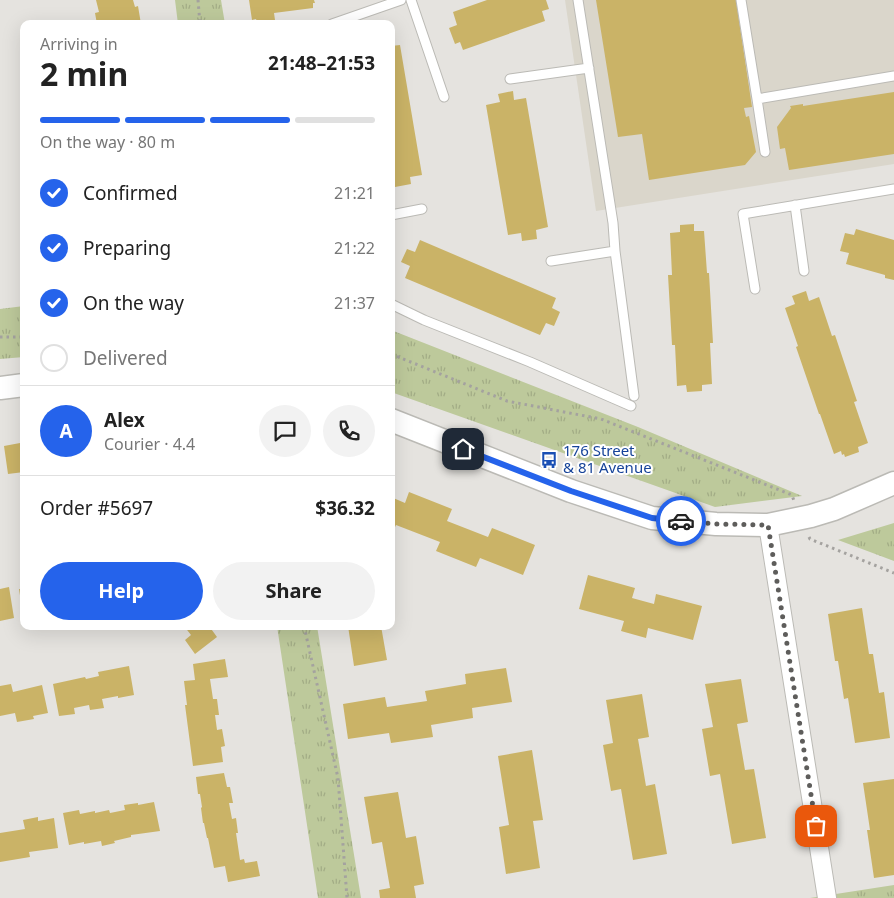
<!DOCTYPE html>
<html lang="en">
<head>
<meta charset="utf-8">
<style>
  :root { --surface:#fff; --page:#f2f2f2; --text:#222; --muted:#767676; --line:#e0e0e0; --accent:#2563eb }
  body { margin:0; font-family:"Noto Sans",sans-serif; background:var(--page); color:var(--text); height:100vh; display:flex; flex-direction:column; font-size:19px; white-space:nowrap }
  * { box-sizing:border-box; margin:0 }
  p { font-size:16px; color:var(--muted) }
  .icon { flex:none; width:28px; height:28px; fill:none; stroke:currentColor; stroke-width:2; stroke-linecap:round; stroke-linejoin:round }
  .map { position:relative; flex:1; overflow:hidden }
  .side { position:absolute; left:20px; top:20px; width:375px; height:610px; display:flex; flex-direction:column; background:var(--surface); border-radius:10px; box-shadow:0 5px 20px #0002 }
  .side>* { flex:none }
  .pin { position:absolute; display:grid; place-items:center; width:42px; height:42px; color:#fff; margin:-21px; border-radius:10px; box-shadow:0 2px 8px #0006 }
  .courier { position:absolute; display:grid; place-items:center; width:50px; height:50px; margin:-25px; border:4px solid #2563eb; border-radius:50%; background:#fff; color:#222; box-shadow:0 1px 6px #0007 }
  .summary em { font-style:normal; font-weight:700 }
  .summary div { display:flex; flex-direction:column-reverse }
  .summary { display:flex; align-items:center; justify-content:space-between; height:85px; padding:0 20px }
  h1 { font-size:32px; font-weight:700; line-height:38px }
  .bar { display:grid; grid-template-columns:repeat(4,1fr); gap:8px 5px; align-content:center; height:60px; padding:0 20px }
  .bar i { height:6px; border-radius:4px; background:var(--line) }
  .bar .selected { background:var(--accent) }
  .bar p { grid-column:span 4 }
  .line { display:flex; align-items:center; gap:12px; padding:0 20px; border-top:1px solid var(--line) }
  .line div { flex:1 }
  .round { display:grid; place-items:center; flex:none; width:52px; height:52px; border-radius:26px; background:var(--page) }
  ol { padding:0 20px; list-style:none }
  li { display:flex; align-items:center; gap:15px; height:55px }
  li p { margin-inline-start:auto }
  li .icon { padding:5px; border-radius:50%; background:var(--accent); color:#fff; stroke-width:4 }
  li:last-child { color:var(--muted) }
  li i { width:28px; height:28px; border:2px solid var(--line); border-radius:50% }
  .action { display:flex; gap:10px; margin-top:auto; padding:10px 20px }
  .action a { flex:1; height:58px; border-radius:30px; background:var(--accent); color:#fff; font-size:20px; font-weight:700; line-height:58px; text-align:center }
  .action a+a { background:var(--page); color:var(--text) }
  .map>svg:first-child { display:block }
</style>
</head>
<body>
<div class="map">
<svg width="894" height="898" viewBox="0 0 894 898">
  <defs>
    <pattern id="park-tufts" width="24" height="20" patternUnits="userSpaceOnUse" patternTransform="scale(1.25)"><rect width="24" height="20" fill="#bdc99b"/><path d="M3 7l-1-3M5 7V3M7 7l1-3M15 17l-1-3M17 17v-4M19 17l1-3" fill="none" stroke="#a2ac85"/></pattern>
  </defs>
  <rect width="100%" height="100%" fill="#e5e3df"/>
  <!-- built -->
  <path fill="#dad6cb" d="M565,0H894V164L596,211Z"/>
  <!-- park -->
  <path fill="url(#park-tufts)" d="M175,0H221L225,24H178Z
    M24,306V357L0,359V309Z
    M391,330L638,427L802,496L715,507L391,392Z
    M894,523V561L838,540Z
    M277,626H317L361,898H318Z
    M894,885V898H810Z"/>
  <!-- building -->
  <path fill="#cab367" d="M96,0H133L135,7L138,6L141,24H97L95,13L99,12Z
    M249,0H314L315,3H313V8L274,13L275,20L257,22L256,19L252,20Z
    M487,0H546L549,9L542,11L545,21L463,50L460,42L455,44L449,28L457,25L453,12Z
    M596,0H736L752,107L744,108L746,117L749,116L756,152L745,165L649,180L642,134L618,137Z
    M400,45L422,175L410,177L411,184L395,187L394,179L391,180V46Z
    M513,91L514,100L526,98L548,227L536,230L537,239L522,241L521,233L508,235L486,105L500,102L498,94Z
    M894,92V154L789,170L785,148L780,149L777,127L791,108L790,106L803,104V106Z
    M694,224V231H704L707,273H709L713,343H710L712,384L702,385V391L687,392L686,385L677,386L675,345H672L668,275H672L670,233L680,232V225Z
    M856,229L894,240V280L885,278V275L846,264L849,253L840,251L845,233L854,235Z
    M420,240L556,298L552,308L560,312L554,326L546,323L540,335L405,278L410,266L401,262L407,249L415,252Z
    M806,291L809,301L819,297L832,336L835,335L857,401L854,402L868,443L858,447L859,452L845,457L844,454L842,455L841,451L834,454L820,414H819L796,347L798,346L785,308L795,304L792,296Z
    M20,443L21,445H24V472L8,474L4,446Z
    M409,492L452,509L447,521L488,537L492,528L535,545L523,575L480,558L476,567L436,551L440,542L396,525L391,536V497L405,503Z
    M588,575L635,588L632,598L654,604L656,594L702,606L693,640L648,628L646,638L621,631L624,621L579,609Z
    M9,587L14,618L0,621V589Z
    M19,589H24V614L23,615Z
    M862,608L869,654H873L879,693L884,692L890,738L855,743L848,698L844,699L838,661H835L828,614Z
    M184,626H209L217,637L195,654L185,640L191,635Z
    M348,626H381L387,660L354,666Z
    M225,659L228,677L210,679L213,699H217L219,715H215L217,730L222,729L225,746L221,747L223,762L193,766L185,705H187L184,681L195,680L193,664Z
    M129,666L134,695L118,698V696L102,699L104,708L90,710L89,705L74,708L75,714L59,716L53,684L85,677L86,679L99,676L98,672Z
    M506,668L512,702L472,708L473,718L431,725L433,737L391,743L389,733L348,739L343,704L385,697L387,707L427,701L425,691L466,684L465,674Z
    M741,679L748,722L737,724L745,770L754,769L766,838L732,844L720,774L710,776L702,729L713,727L705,684Z
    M11,684L13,692L42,685L48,713L33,716L34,719L17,722L15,713L0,716V686Z
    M642,694L649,737L638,739L646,786L655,784L667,854L633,860L621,789L611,791L603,745L613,743L606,700Z
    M532,750L543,820L533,821L540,868L506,874L499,827L509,825L498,756Z
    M224,773L227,787H230L233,803H229L232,819L236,818L238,833H236L240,860L244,859L245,863L257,861L260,876L228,882L225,866L214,868L208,838H207L204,823H203L201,808L202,807L200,794H198L196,777Z
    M894,779V875L874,878L867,830H870L863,783Z
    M398,792L406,838L416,836L424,884L414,886L416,898H380L379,890L390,888L382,842L372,844L364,797Z
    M154,802L160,831L131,835V837L114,841L115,843L102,846L101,841L84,844V842L69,845L63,813L79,810L80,814L95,811V813L109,810L110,813L125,810L124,805L138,803V805Z
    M38,817V821L54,818L58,848L29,852L30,857L0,862V833L25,829L23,820Z"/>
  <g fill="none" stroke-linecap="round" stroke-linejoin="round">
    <!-- service casing -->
    <g stroke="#bbbab5" stroke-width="11">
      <path id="service" d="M411,0L444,97
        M578,0L613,223L615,251L634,396
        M741,0L757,99L894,76
        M332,24L401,0
        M510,79L589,68
        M757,99L765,152
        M795,205L804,271
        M391,215L422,209
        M551,261L615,251
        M755,289L743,214L894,189
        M391,304L424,320L530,362L631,406"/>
    </g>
    <!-- minor casing -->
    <g stroke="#bbbab5" stroke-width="20">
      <path id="minor" d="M768,525L827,898"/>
    </g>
    <!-- tertiary casing -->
    <g stroke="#bbbab5" stroke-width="25">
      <path id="tertiary" d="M0,388L24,385
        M391,420L571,491L652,518L716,524L768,525L811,516L834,509L894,483"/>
    </g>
    <!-- path -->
    <path stroke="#a4a29f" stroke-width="3" stroke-dasharray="2.5 4" stroke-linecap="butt" d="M198,0L200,24
      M0,337H24
      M391,354L507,401L601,419L792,495L794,501
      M809,537L810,539L894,573
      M304,626L338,778L347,898"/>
    <!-- service -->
    <use href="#service" stroke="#fff" stroke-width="9"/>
    <!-- minor -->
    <use href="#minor" stroke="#fff" stroke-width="18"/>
    <!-- tertiary -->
    <use href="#tertiary" stroke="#fff" stroke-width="22"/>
  </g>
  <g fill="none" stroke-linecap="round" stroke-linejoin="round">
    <!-- done -->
    <path stroke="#5e5d5b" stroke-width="5" stroke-dasharray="0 9" d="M681,521L716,524L768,525L816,826"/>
    <!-- route -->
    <path stroke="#2563eb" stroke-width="6" d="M463,449L571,491L652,518L681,521"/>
  </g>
  <!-- icons -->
  <defs>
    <g id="bus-bare" transform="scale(1.35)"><path d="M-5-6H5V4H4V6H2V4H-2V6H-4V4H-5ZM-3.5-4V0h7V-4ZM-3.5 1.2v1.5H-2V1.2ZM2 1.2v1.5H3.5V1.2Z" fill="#1a4fb4" stroke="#fff" stroke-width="2.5" paint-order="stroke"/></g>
  </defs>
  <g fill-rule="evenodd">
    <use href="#bus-bare" x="549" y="460"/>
  </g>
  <g text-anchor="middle" stroke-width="4" stroke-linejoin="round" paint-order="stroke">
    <!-- transit labels -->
    <g font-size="15" fill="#164399" stroke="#fff" text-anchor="start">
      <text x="563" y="456">176 Street<tspan x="563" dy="17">&amp; 81 Avenue</tspan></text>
    </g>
  </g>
</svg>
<div class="pin" style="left:816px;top:826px;background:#ea580c"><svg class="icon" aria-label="bag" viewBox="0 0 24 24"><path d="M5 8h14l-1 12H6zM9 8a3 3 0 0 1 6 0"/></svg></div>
<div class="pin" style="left:463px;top:449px;background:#1f2937"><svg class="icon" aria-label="home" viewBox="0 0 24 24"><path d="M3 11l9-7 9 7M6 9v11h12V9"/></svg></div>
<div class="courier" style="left:681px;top:521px"><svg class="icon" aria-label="car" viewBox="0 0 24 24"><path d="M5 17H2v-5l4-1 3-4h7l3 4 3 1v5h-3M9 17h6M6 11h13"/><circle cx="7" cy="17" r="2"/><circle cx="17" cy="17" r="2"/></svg></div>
<section class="side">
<div class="summary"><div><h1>2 min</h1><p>Arriving in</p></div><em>21:48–21:53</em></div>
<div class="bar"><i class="selected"></i><i class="selected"></i><i class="selected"></i><i></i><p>On the way · 80 m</p></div>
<ol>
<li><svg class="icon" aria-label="check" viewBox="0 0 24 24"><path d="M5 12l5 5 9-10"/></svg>Confirmed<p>21:21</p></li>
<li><svg class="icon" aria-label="check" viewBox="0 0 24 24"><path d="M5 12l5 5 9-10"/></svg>Preparing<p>21:22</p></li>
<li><svg class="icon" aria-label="check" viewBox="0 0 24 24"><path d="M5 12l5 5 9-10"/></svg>On the way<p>21:37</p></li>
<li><i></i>Delivered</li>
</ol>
<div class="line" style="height:90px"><b class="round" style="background:var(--accent);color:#fff">A</b><div><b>Alex</b><p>Courier · 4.4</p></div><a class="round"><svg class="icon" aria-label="chat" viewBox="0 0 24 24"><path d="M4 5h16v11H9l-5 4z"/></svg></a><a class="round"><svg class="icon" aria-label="phone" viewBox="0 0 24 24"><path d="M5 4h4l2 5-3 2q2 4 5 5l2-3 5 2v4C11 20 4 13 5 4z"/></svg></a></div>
<div class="line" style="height:65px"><div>Order #5697</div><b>$36.32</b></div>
<div class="action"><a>Help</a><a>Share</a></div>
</section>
</div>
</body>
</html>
